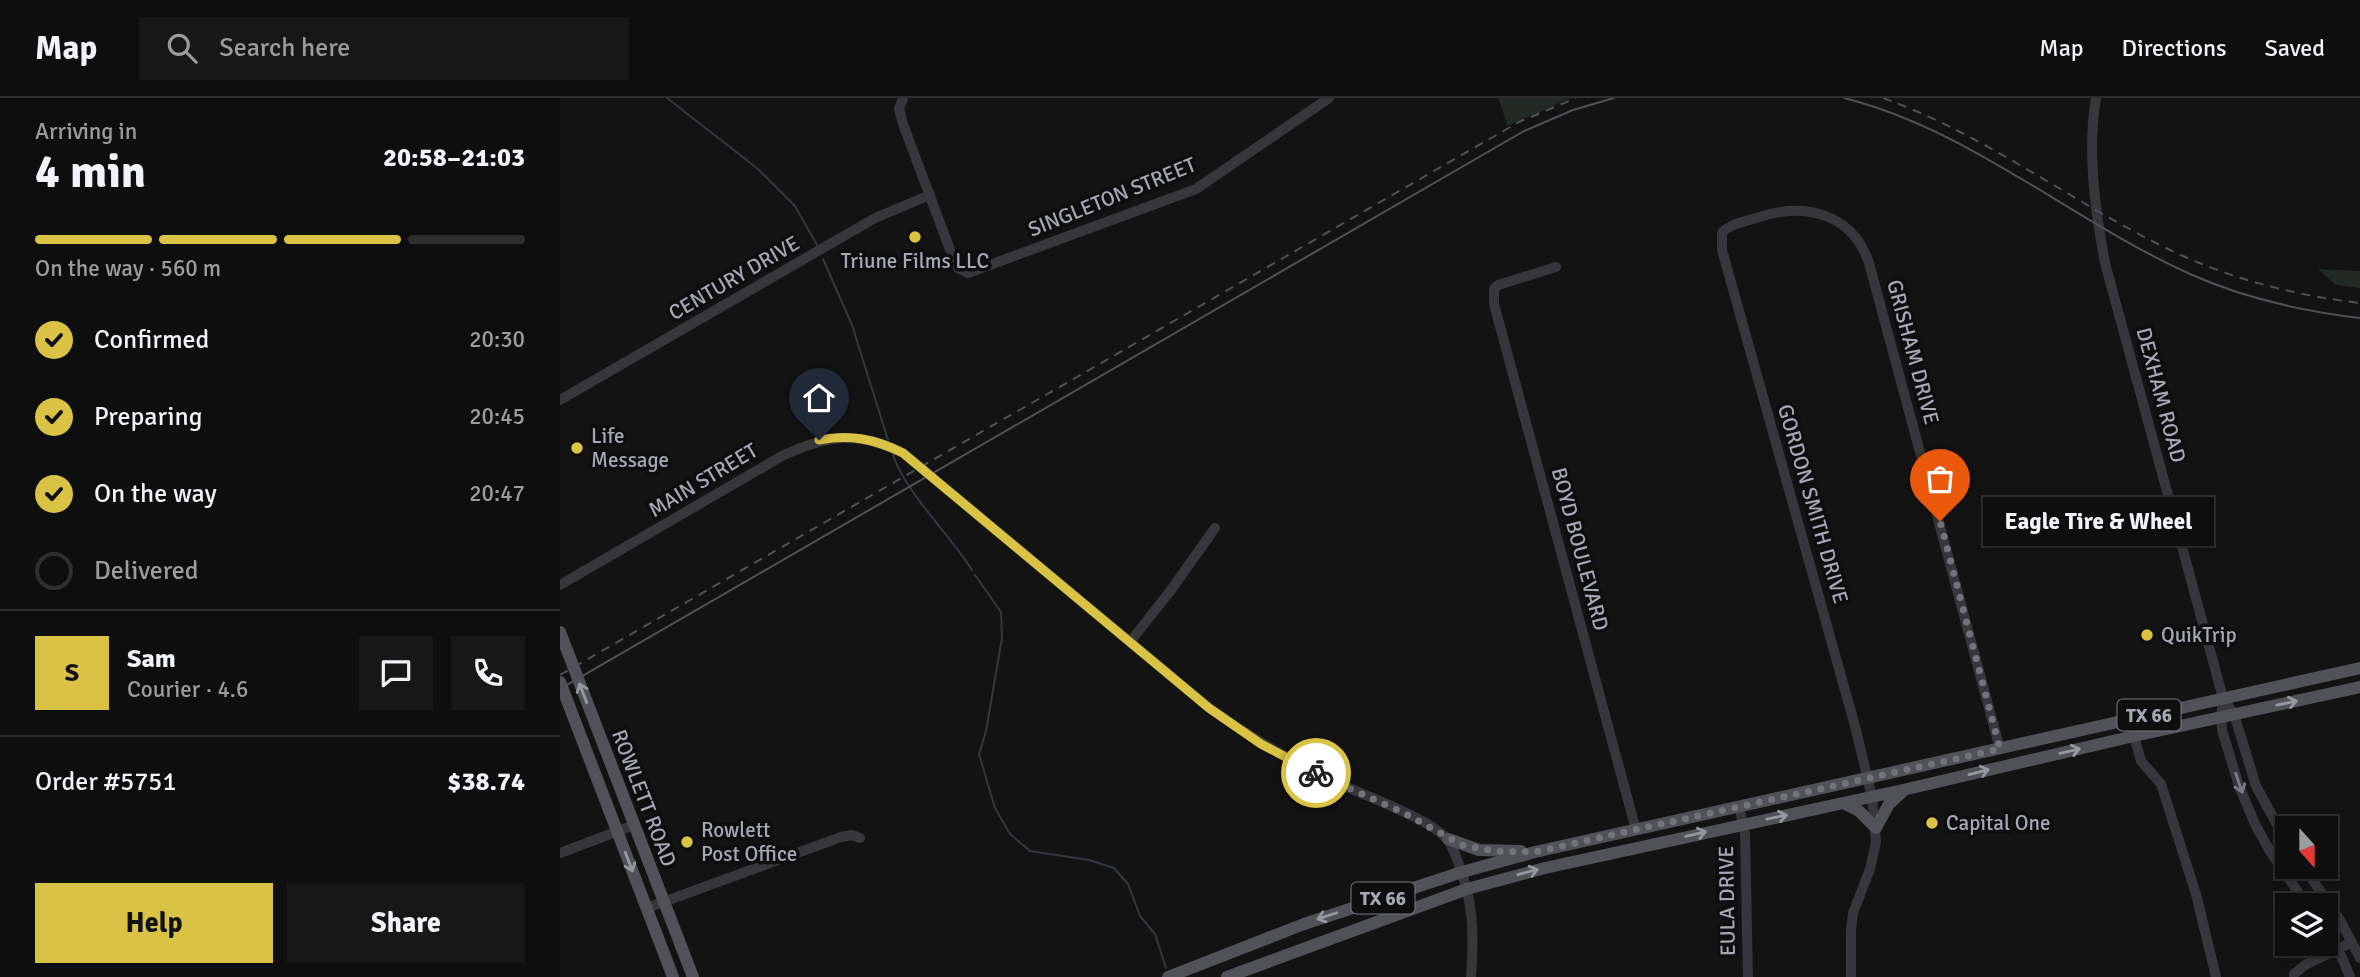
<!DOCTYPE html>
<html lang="en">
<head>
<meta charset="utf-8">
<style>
  :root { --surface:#0e0e0f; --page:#171718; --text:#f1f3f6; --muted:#9b9c9e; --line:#2e2e2f; --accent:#dac245 }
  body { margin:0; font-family:Signika,sans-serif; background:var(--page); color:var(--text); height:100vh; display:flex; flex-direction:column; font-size:26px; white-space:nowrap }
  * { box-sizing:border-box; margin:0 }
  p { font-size:23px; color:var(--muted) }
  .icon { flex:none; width:38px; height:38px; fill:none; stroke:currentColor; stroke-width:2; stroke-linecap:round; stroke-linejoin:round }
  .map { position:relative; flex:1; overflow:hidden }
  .sheet { display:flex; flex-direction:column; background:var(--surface); width:560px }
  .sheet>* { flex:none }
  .needle { width:46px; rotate:159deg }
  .buttons { position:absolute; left:1715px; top:718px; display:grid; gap:14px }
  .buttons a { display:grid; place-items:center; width:63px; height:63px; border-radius:0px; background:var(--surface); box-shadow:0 4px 10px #0003,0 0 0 2px var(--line); font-size:35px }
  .pin { position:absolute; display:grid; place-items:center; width:60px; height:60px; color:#fff; margin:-72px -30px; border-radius:50% 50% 50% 0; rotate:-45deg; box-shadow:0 0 7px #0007 }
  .pin .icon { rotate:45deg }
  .courier { position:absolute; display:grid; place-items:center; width:70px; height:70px; margin:-35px; border:5px solid #dac245; border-radius:50%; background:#fff; color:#222; box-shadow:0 2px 9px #0007 }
  .bubble { position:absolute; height:49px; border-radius:0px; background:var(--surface); box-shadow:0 4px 10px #0003,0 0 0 2px var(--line); font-size:23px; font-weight:800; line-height:49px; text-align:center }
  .head em { font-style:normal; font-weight:800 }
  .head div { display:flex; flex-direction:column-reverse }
  .head { display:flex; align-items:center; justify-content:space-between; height:119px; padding:0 35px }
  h1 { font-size:46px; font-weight:800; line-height:52px }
  .bar { display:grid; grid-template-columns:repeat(4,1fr); gap:10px 7px; align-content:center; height:84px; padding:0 35px }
  .bar i { height:9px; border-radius:5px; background:var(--line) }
  .bar .selected { background:var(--accent) }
  .bar p { grid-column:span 4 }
  .line { display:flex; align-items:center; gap:18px; padding:0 35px; border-top:2px solid var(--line) }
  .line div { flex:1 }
  .round { display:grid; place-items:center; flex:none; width:74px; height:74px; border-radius:0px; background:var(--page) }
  ol { padding:0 35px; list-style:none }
  li { display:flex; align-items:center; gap:21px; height:77px }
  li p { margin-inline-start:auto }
  li .icon { padding:7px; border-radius:50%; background:var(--accent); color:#111; stroke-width:4 }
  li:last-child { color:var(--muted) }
  li i { width:38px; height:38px; border:4px solid var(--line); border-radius:50% }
  .primary-button { display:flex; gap:14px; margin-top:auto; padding:14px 35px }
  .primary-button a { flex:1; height:80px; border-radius:0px; background:var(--accent); color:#111; font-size:28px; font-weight:800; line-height:80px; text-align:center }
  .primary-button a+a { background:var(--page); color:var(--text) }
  header { display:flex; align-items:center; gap:42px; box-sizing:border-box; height:98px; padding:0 35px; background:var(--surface); border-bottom:2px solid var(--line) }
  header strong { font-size:33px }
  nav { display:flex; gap:38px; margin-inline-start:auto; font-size:24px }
  .search { width:490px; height:63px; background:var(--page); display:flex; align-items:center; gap:18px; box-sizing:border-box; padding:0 24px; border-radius:0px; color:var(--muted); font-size:26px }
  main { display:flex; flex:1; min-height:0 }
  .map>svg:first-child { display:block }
</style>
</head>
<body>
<header>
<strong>Map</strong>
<div class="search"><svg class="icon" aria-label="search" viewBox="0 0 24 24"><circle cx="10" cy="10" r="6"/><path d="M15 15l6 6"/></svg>Search here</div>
<nav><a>Map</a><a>Directions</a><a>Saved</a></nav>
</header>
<main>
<section class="sheet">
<div class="head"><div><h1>4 min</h1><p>Arriving in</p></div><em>20:58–21:03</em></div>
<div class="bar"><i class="selected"></i><i class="selected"></i><i class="selected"></i><i></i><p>On the way · 560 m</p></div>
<ol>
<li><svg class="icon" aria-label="check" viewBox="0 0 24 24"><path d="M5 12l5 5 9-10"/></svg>Confirmed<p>20:30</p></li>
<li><svg class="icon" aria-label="check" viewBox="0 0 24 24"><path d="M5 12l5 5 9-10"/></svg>Preparing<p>20:45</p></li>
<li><svg class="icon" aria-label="check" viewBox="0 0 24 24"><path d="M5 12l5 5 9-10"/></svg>On the way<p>20:47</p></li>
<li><i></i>Delivered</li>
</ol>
<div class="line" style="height:126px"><b class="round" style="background:var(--accent);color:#111">S</b><div><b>Sam</b><p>Courier · 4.6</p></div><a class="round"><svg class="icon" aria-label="chat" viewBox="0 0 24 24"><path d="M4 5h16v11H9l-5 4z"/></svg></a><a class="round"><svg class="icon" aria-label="phone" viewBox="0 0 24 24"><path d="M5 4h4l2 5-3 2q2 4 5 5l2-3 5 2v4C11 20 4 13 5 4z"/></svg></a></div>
<div class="line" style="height:91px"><div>Order #5751</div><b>$38.74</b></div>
<div class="primary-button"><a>Help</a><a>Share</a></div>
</section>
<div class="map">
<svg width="1800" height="879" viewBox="0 0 1800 879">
  <rect width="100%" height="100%" fill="#131314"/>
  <!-- green -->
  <path fill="#222924" d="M938,0H1011L948,28Z
    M1758,171L1800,173V190L1776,187Z"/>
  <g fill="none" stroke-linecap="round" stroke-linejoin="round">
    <!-- stream -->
    <path stroke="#32373f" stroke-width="2" d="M107,0L198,71L235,108L257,147
      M263,161L292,227L328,342
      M333,357C347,397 389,435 412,472
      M415,477L441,514L442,540L426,633L419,656L435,710L450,736L470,753L529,762L554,770L568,786L580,818L595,836L606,870"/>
    <!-- minor -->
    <path stroke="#37373b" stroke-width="10" d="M343,0L339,11L343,26L395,165L398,170L408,175L636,91L769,0
      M1536,0C1527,53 1535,112 1545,165L1663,600L1674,616L1696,688L1727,745
      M996,169L938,187L934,191V206L1076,732
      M0,302L315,120L370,97
      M0,487L222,358C267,337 297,332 343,355L649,610C688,638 729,662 773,683C799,695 870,721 886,740C892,746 895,756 898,764C914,806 914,835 911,879
      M570,544L611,492L655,430
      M1663,600L1661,620L1662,632L1679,688L1695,726L1711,755L1747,807
      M1574,638L1581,663L1601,686L1636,796L1656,879
      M1179,708L1185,736L1188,879
      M0,755L74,727
      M1743,768L1780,822L1800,860
      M87,810L281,739L292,737L300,740
      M1766,833L1778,850L1790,879
      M1291,879V832L1293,815L1310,771L1316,744L1312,699L1295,628L1162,152V135C1171,125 1184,124 1196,120C1243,104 1292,114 1309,165L1440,651
      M1734,879V876L1745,867L1792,844"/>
    <!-- major -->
    <path stroke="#515158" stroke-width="12" d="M0,534L133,879
      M0,584L113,879
      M1283,705L1299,713L1316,730L1329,706L1343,693
      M888,741L919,752L961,753
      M608,879L744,826L902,774L975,754L1800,570
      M667,879L907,791L985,770L1343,692L1574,638L1800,589"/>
    <!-- tram -->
    <path stroke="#505056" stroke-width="2" d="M1284,0C1411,32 1512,123 1630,176C1683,200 1742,213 1800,220
      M0,591L964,33L1013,12L1054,0"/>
    <!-- rail -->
    <path stroke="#505056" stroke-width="2" stroke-dasharray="9 7" stroke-linecap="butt" d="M1323,0C1424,36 1510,103 1606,150C1667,180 1732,197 1800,205
      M0,577L959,24L1016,0"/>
  </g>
  <!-- one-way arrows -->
  <defs><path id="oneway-shaft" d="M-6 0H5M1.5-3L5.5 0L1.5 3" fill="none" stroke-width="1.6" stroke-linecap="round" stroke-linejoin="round" transform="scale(1.75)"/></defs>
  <g stroke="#9597a1">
    <use href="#oneway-shaft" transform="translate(23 595) rotate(-111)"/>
    <use href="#oneway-shaft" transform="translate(1727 605) rotate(-12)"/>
    <use href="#oneway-shaft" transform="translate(1510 653) rotate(-13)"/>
    <use href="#oneway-shaft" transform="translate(1419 674) rotate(-14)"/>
    <use href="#oneway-shaft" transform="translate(1217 719) rotate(-12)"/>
    <use href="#oneway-shaft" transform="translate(1136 736) rotate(-13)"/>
    <use href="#oneway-shaft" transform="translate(69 764) rotate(69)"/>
    <use href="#oneway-shaft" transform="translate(968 774) rotate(-15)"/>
    <use href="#oneway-shaft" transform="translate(767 818) rotate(162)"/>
  </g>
  <use stroke="#7a7b83" href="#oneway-shaft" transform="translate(1679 685) rotate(71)"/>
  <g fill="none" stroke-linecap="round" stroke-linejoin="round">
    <!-- done -->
    <path stroke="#73747b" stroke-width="7" stroke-dasharray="0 12.6" d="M756,675L846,716L902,747L934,753L975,754L1440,651L1380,423"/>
    <!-- route -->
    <path stroke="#dac245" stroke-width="9" d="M259,342C290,336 315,341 343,355L649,610L701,646L756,675"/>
  </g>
  <!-- markers -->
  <g fill="#dac245" stroke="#0e0e0f" stroke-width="2.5">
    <circle cx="355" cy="139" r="7"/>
    <circle cx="17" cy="350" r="7"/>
    <circle cx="1587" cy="537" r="7"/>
    <circle cx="1372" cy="725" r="7"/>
    <circle cx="127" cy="744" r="7"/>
  </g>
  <g text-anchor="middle" stroke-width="7" stroke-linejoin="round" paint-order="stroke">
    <!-- shield labels -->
    <g fill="#0e0e0f" stroke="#787a82" stroke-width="2">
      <rect x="1557.5" y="601.5" width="63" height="31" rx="5"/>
      <rect x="791.5" y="784.5" width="63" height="31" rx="5"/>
    </g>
    <g font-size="19" font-weight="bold" fill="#a6a8b3">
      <text x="1589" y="624">TX 66</text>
      <text x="823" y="807">TX 66</text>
    </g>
    <!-- street labels -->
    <g font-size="21" fill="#a6a8b3" stroke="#0e0e0f">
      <text transform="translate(552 99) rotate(-22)" y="7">SINGLETON STREET</text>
      <text transform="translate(174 180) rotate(-30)" y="7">CENTURY DRIVE</text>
      <text transform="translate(1353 254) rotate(75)" y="7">GRISHAM DRIVE</text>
      <text transform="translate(1601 297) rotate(75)" y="7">DEXHAM ROAD</text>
      <text transform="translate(143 382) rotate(-31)" y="7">MAIN STREET</text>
      <text transform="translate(1253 406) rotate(74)" y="7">GORDON SMITH DRIVE</text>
      <text transform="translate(1020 451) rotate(75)" y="7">BOYD BOULEVARD</text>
      <text transform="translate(84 700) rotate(69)" y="7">ROWLETT ROAD</text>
      <text transform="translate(1167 803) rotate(-91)" y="7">EULA DRIVE</text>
    </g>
    <!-- poi labels -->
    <g font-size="21" fill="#a6a8b3" stroke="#0e0e0f" text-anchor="start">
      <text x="355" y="170" text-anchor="middle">Triune Films LLC</text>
      <text x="31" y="345">Life<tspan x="31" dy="24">Message</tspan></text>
      <text x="1601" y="544">QuikTrip</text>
      <text x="1386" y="732">Capital One</text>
      <text x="141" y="739">Rowlett<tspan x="141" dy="24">Post Office</tspan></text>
    </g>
  </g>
</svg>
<div class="buttons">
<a><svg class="needle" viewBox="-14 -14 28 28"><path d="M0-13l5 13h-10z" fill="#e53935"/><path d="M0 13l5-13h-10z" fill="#9b9c9e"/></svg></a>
<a><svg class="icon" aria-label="layers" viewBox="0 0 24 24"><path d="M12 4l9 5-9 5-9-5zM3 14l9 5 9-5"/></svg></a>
</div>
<div class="pin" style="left:1380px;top:423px;background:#ea580c"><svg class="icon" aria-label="bag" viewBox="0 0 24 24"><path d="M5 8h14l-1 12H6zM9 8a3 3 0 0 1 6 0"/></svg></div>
<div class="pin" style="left:259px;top:342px;background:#1f2937"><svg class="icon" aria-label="home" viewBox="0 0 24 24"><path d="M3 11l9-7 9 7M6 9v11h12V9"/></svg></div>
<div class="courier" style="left:756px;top:675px"><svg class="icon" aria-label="bike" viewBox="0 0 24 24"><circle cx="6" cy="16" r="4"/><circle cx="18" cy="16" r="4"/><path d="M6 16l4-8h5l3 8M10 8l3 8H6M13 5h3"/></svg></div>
<div class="bubble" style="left:1423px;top:399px;width:231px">Eagle Tire &amp; Wheel</div>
</div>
</main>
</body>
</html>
